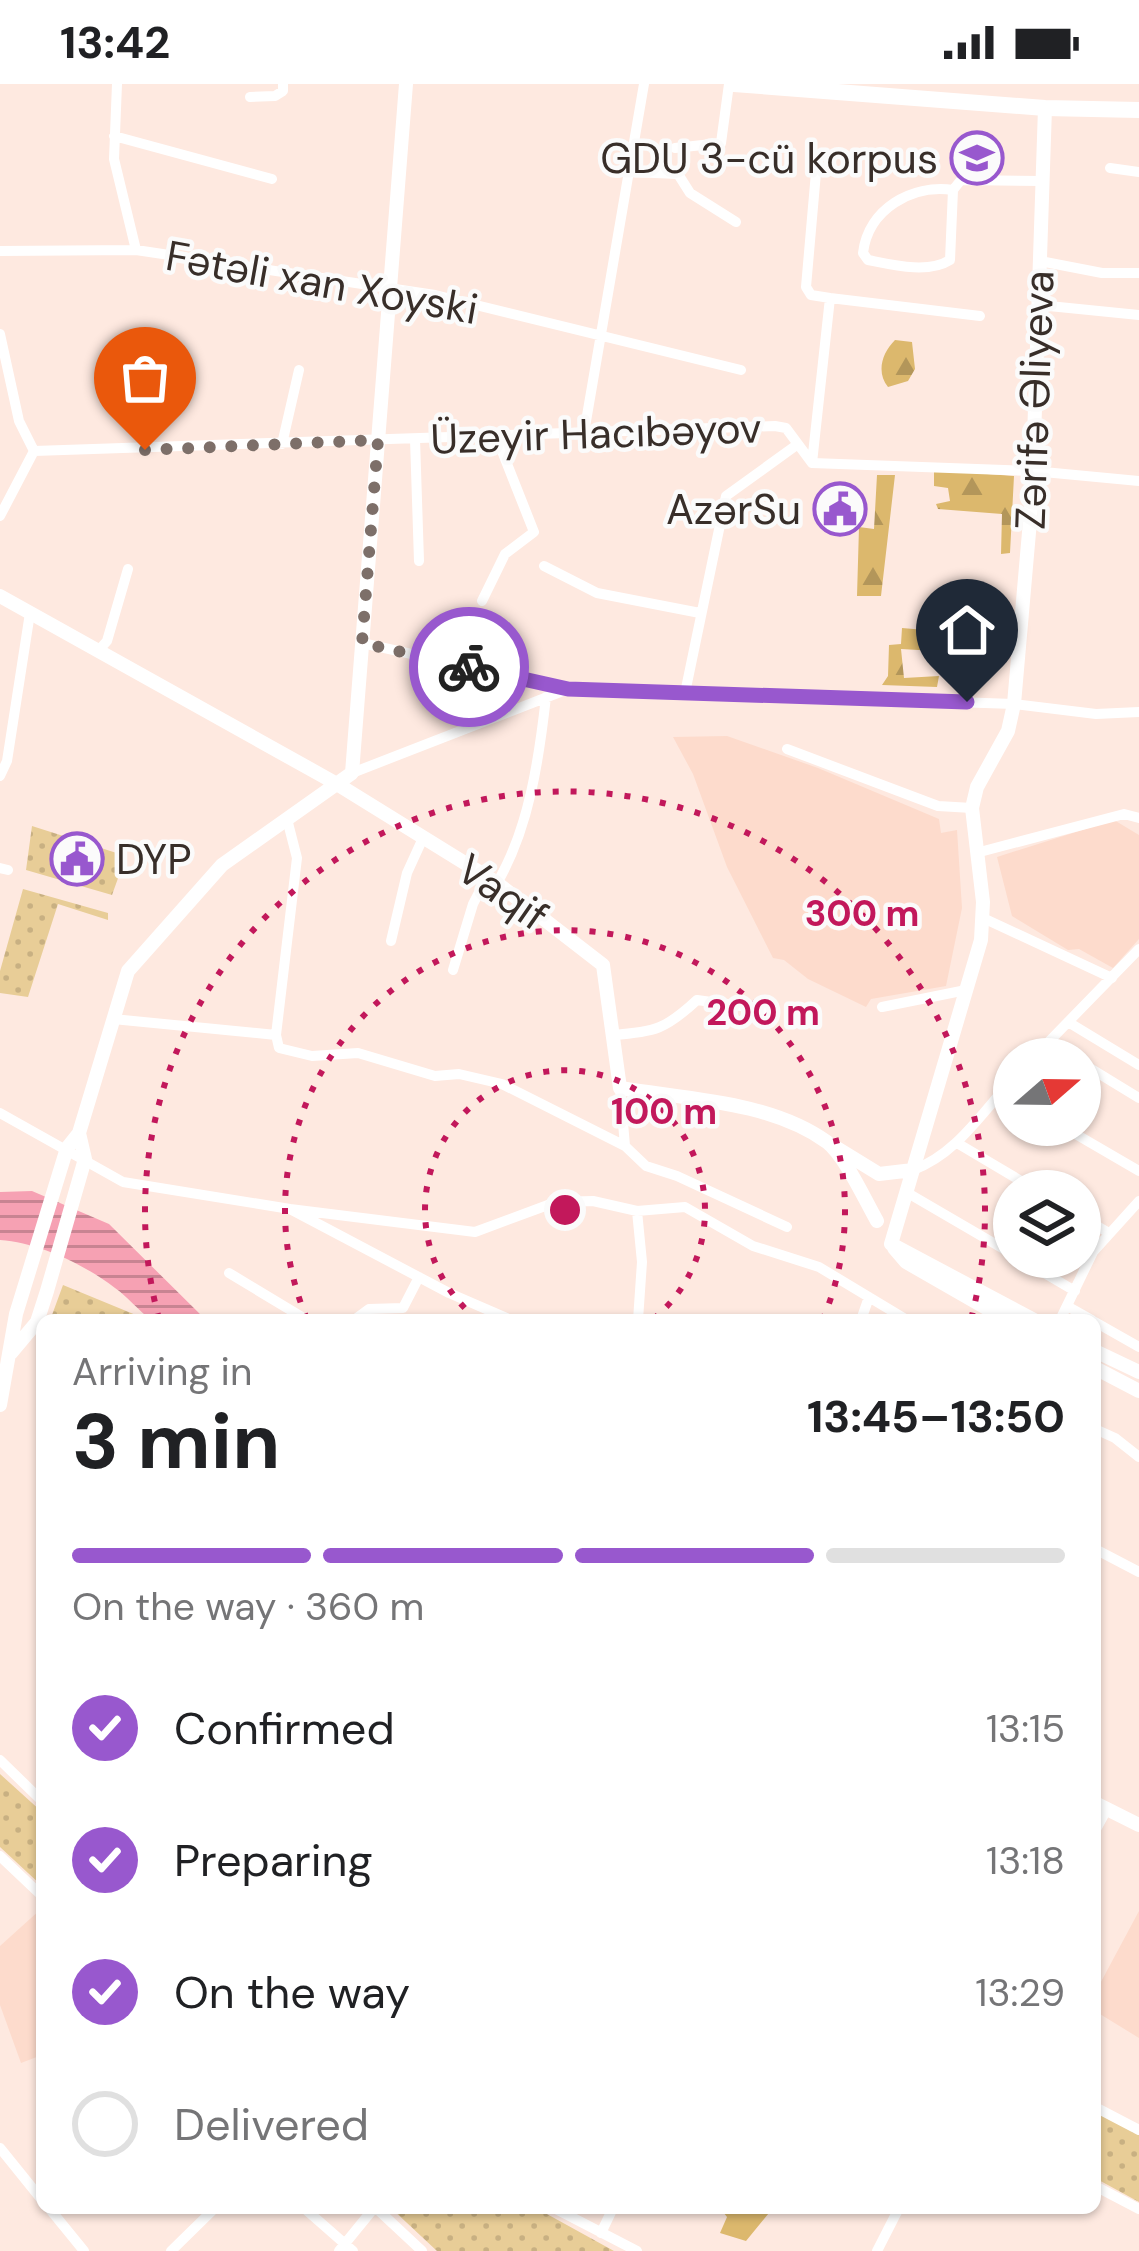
<!DOCTYPE html>
<html lang="en">
<head>
<meta charset="utf-8">
<style>
  :root { --surface:#fff; --page:#f2f2f2; --text:#202124; --muted:#757577; --line:#e0e0e0; --accent:#9858ce }
  body { margin:0; font-family:"DM Sans",sans-serif; background:var(--page); color:var(--text); height:100vh; display:flex; flex-direction:column; font-size:45px; white-space:nowrap }
  * { box-sizing:border-box; margin:0 }
  p { font-size:39px; color:var(--muted) }
  .icon { flex:none; width:66px; height:66px; fill:none; stroke:currentColor; stroke-width:2; stroke-linecap:round; stroke-linejoin:round }
  .map { position:relative; flex:1; overflow:hidden }
  .panel { position:absolute; left:36px; top:1230px; width:1065px; height:900px; display:flex; flex-direction:column; background:var(--surface); border-radius:18px; box-shadow:0 3px 9px #0004 }
  .panel>* { flex:none }
  .needle { width:78px; rotate:70deg }
  .tools { position:absolute; left:993px; top:954px; display:grid; gap:24px }
  .tools a { display:grid; place-items:center; width:108px; height:108px; border-radius:50%; background:var(--surface); box-shadow:0 3px 9px #0004; font-size:60px }
  .pin { position:absolute; display:grid; place-items:center; width:102px; height:102px; color:#fff; margin:-123px -51px; border-radius:50% 50% 50% 0; rotate:-45deg; box-shadow:0 0 12px #0007 }
  .pin .icon { rotate:45deg }
  .courier { position:absolute; display:grid; place-items:center; width:120px; height:120px; margin:-60px; border:9px solid #9858ce; border-radius:50%; background:#fff; color:#222; box-shadow:0 3px 15px #0007 }
  .head em { font-style:normal; font-weight:700 }
  .head div { display:flex; flex-direction:column-reverse }
  .head { display:flex; align-items:center; justify-content:space-between; height:204px; padding:0 36px }
  h1 { font-size:78px; font-weight:700; line-height:90px }
  .bar { display:grid; grid-template-columns:repeat(4,1fr); gap:18px 12px; align-content:center; height:144px; padding:0 36px }
  .bar i { height:15px; border-radius:9px; background:var(--line) }
  .bar .on { background:var(--accent) }
  .bar p { grid-column:span 4 }
  ol { padding:0 36px; list-style:none }
  li { display:flex; align-items:center; gap:36px; height:132px }
  li p { margin-inline-start:auto }
  li .icon { padding:12px; border-radius:50%; background:var(--accent); color:#fff; stroke-width:4 }
  li:last-child { color:var(--muted) }
  li i { width:66px; height:66px; border:6px solid var(--line); border-radius:50% }
  .status { display:flex; justify-content:space-between; align-items:center; height:84px; padding:0 60px; background:var(--surface); direction:ltr }
  .status svg { height:33px; fill:currentColor }
  .map>svg:first-child { display:block }
</style>
</head>
<body>
<div class="status"><b>13:42</b><svg viewBox="0 0 49 12"><path d="M0 12V9h3v3zM5 12V6h3v6zM10 12V3h3v9zM15 12V0h3v12zM26 1h20v11H26zM47 4h2v5h-2z"/></svg></div>
<div class="map">
<svg width="1139" height="2167" viewBox="0 0 1139 2167">
  <defs>
    <pattern id="grass-dots" width="8" height="8" patternUnits="userSpaceOnUse" patternTransform="scale(3)"><rect width="8" height="8" fill="#e8cd97"/><path d="M2 2h.1M6 6h.1" fill="none" stroke="#c8b082" stroke-width="1.8" stroke-linecap="round"/></pattern>
    <pattern id="forest-firs" width="22" height="20" patternUnits="userSpaceOnUse" patternTransform="scale(3)"><rect width="22" height="20" fill="#dcb86d"/><path d="M5 1l3.5 6h-7zM16 11l3.5 6h-7z" fill="#b3965a"/></pattern>
    <pattern id="water-rules" width="6" height="5" patternUnits="userSpaceOnUse" patternTransform="scale(3)"><rect width="6" height="5" fill="#f6a1b3"/><path d="M0 2.5h6" fill="none" stroke="#c88492"/></pattern>
  </defs>
  <rect width="100%" height="100%" fill="#fee9e0"/>
  <!-- built -->
  <path fill="#fddbcc" d="M727,652L818,684L939,735L941,749L957,746L962,824L946,902L871,915L866,923L808,895L784,876L773,874L727,783L693,690L673,653Z
    M1114,736L1139,751V855L1113,884L1079,865L1068,866L1012,832L997,773Z
    M41,1825L42,1971L21,1979L0,1921V1862Z
    M1139,1827V1954L1095,1927V1909Z"/>
  <!-- grass -->
  <path fill="url(#grass-dots)" d="M32,742L126,772L112,811L26,786Z
    M23,805L108,829V836L58,820L28,913L0,909V887Z
    M63,1201L148,1236H65L52,1231Z
    M0,1690L42,1728V1802L0,1763Z
    M1095,2028L1139,2051V2118L1095,2094Z
    M391,2124H536L614,2167H437Z"/>
  <!-- forest -->
  <path fill="url(#forest-firs)" d="M895,256L912,258L915,285L908,297L888,303C876,288 882,269 895,256Z
    M934,386L1014,392L1010,469L1001,470L1002,430L938,425L936,420L950,417L948,404L934,402Z
    M877,391H895L881,512H857L859,443L874,445Z
    M902,544L1006,553L1005,571L901,565L904,594L939,592L937,603L882,601L888,592L889,561L901,560Z
    M720,2124H773L746,2157L720,2149L727,2133Z"/>
  <!-- water -->
  <path fill="url(#water-rules)" d="M32,1107L109,1140L206,1236H151C138,1226 128,1213 115,1204C84,1180 39,1159 0,1156V1108Z"/>
  <g fill="none" stroke-linecap="round" stroke-linejoin="round">
    <!-- minor -->
    <path stroke="#fff" stroke-width="10" d="M117,0L114,75L136,166L435,211L741,286
      M250,13L275,12L283,7V0
      M114,52L272,95
      M675,64L721,59L729,0
      M817,77L806,203L811,211L830,214
      M1110,84L1139,88
      M632,88L678,90L690,109L736,138
      M953,106L950,176C928,190 893,181 868,176L863,169C868,125 912,100 953,106L961,96L1042,97
      M0,167L136,166
      M1040,177L1102,189H1139
      M1039,221L1139,231
      M0,250L19,337L34,367
      M584,349L644,0
      M415,355L419,477
      M282,360L299,286
      M34,367L775,342L786,344L812,379L1033,387L1139,397
      M812,379L830,214L980,232
      M0,432L34,367
      M544,482L597,509L700,529
      M482,517L505,470L534,448L496,352
      M362,559L564,604
      M98,567L107,557L128,485
      M685,609L726,412L798,360
      M787,665L938,722L972,724
      M352,689L568,605L1014,620L1096,630L1139,628
      M0,692L7,677L30,529
      M976,769L1124,730L1139,734
      M0,784L8,786
      M497,799C529,745 539,675 546,613
      M983,834L1112,894
      M391,857L407,789L423,754
      M453,886L473,820L487,793
      M882,923L966,906
      M113,935L276,951L279,964L312,972L358,969L435,992L459,990L502,1000L625,1062L620,1004
      M1068,938L1139,981
      M276,951L297,774L287,735
      M613,951C655,948 666,945 697,916L770,926
      M1047,959L1075,975
      M1032,975L1139,865
      M1080,978L1139,1014
      M0,1029L123,1098L290,1125L449,1209L511,1236
      M1060,1041L1139,1087
      M957,1059L1038,1107
      M625,1062L646,1082L677,1092L787,1143
      M913,1086C957,1070 982,1028 1014,994
      M906,1108L1014,1171
      M290,1125L475,1148L556,1118L593,1117L637,1127L685,1123L753,1162L819,1183L907,1236
      M637,1127L642,1178L638,1236
      M1080,1132L1109,1149
      M1017,1173L1075,1207
      M229,1189L307,1236
      M1067,1222L1092,1236
      M354,1236L369,1225L403,1224L419,1193
      M861,1236L869,1213
      M1060,1236L1093,1168L1139,1117
      M1095,1238L1139,1263
      M1095,1345L1115,1354L1139,1373
      M1095,1465L1139,1488
      M0,1676L42,1717
      M1095,1747L1107,1725
      M0,1772L42,1812
      M1095,2023L1139,2046
      M0,2064L42,2116
      M1095,2102L1139,2125
      M49,2124L84,2167
      M304,2124L353,2167
      M376,2124L422,2167
      M554,2124L637,2167
      M601,2149L613,2124
      M171,2167L215,2124
      M339,2167L374,2124
      M877,2167L899,2124"/>
    <!-- tertiary -->
    <path stroke="#fff" stroke-width="14" d="M0,512L337,700L497,799L603,881L620,1004C686,1015 770,1017 827,1058C845,1072 865,1116 877,1137
      M835,1063L879,1090L913,1086
      M891,1160L981,856L983,818L972,724L977,703L1008,647L1014,620L1032,414L1045,24
      M891,1160L1034,1236
      M894,1164L906,1178L1007,1236
      M1095,1267L1139,1288
      M11,1269L37,1238L47,1207L85,1075L79,1049
      M1095,1284L1139,1307
      M0,1321L16,1230L67,1064L79,1049L128,887L222,781L352,689L406,0
      M1095,1719L1139,1741"/>
    <!-- primary -->
    <path stroke="#fff" stroke-width="16" d="M734,0L1045,24L1139,26"/>
  </g>
  <g fill="none" stroke-linecap="round" stroke-linejoin="round">
    <!-- done -->
    <path stroke="#7d6f69" stroke-width="12" stroke-dasharray="0 21.6" d="M145,366L378,356L362,559L469,583"/>
    <!-- route -->
    <path stroke="#9858ce" stroke-width="15" d="M469,583L568,605L967,618"/>
  </g>
  <!-- distance rings -->
  <g fill="none" stroke="#c2185b" stroke-width="6" stroke-dasharray="6 12">
    <path d="M478 1236A140 140 0 1 1 652 1236"/>
    <path d="M307 1235A280 280 0 1 1 823 1235"/>
    <path d="M159 1235A420 420 0 1 1 971 1235"/>
  </g>
  <!-- icons -->
  <defs>
    <g id="university-ring" transform="scale(2.7)"><circle r="9.5" fill="#fbfbfb" stroke="#9858ce" stroke-width="1.5"/><path d="M0-5L7-2L0 1L-7-2ZM-4 1L0 2.5L4 1V4Q0 6-4 4Z" fill="#9858ce"/></g>
    <g id="civic-ring" transform="scale(2.7)"><circle r="9.5" fill="#fbfbfb" stroke="#9858ce" stroke-width="1.5"/><path d="M-.6-6.5H3V-4.5H.6V-3L4-1V1h2V6H-6V1h2V-1L-.6-3ZM-1.2 2.5V6h2.4V2.5Z" fill="#9858ce"/></g>
  </defs>
  <g fill-rule="evenodd">
    <use href="#university-ring" x="977" y="74"/>
    <use href="#civic-ring" x="840" y="425"/>
    <use href="#civic-ring" x="77" y="775"/>
  </g>
  <g text-anchor="middle" stroke-width="9" stroke-linejoin="round" paint-order="stroke">
    <!-- poi labels -->
    <g font-size="42" fill="#382e29" stroke="#fbfbfb" text-anchor="end">
      <text x="938" y="89">GDU 3-cü korpus</text>
      <text x="801" y="440">AzərSu</text>
      <text x="116" y="790" text-anchor="start">DYP</text>
    </g>
    <!-- street labels -->
    <g font-size="42" fill="#382e29" stroke="#fbfbfb">
      <text transform="translate(322 198) rotate(10)" y="15">Fətəli xan Xoyski</text>
      <text transform="translate(1034 316) rotate(-88)" y="15">Zərifə Əliyeva</text>
      <text transform="translate(596 349) rotate(-2)" y="15">Üzeyir Hacıbəyov</text>
      <text transform="translate(503 808) rotate(35)" y="15">Vaqif</text>
    </g>
  </g>
  <circle cx="565" cy="1126" r="18" fill="#c2185b" stroke="#fbfbfb" stroke-width="6"/>
  <g font-size="36" text-anchor="middle" font-weight="bold" fill="#c2185b" stroke="#fbfbfb" stroke-width="9" stroke-linejoin="round" paint-order="stroke">
    <text x="862" y="842">300 m</text>
    <text x="763" y="941">200 m</text>
    <text x="664" y="1040">100 m</text>
  </g>
</svg>
<div class="tools">
<a><svg class="needle" viewBox="-14 -14 28 28"><path d="M0-13l5 13h-10z" fill="#e53935"/><path d="M0 13l5-13h-10z" fill="#757577"/></svg></a>
<a><svg class="icon" aria-label="layers" viewBox="0 0 24 24"><path d="M12 4l9 5-9 5-9-5zM3 14l9 5 9-5"/></svg></a>
</div>
<div class="pin" style="left:145px;top:366px;background:#ea580c"><svg class="icon" aria-label="bag" viewBox="0 0 24 24"><path d="M5 8h14l-1 12H6zM9 8a3 3 0 0 1 6 0"/></svg></div>
<div class="pin" style="left:967px;top:618px;background:#1f2937"><svg class="icon" aria-label="home" viewBox="0 0 24 24"><path d="M3 11l9-7 9 7M6 9v11h12V9"/></svg></div>
<div class="courier" style="left:469px;top:583px"><svg class="icon" aria-label="bike" viewBox="0 0 24 24"><circle cx="6" cy="16" r="4"/><circle cx="18" cy="16" r="4"/><path d="M6 16l4-8h5l3 8M10 8l3 8H6M13 5h3"/></svg></div>
<section class="panel">
<div class="head"><div><h1>3 min</h1><p>Arriving in</p></div><em>13:45–13:50</em></div>
<div class="bar"><i class="on"></i><i class="on"></i><i class="on"></i><i></i><p>On the way · 360 m</p></div>
<ol>
<li><svg class="icon" aria-label="check" viewBox="0 0 24 24"><path d="M5 12l5 5 9-10"/></svg>Confirmed<p>13:15</p></li>
<li><svg class="icon" aria-label="check" viewBox="0 0 24 24"><path d="M5 12l5 5 9-10"/></svg>Preparing<p>13:18</p></li>
<li><svg class="icon" aria-label="check" viewBox="0 0 24 24"><path d="M5 12l5 5 9-10"/></svg>On the way<p>13:29</p></li>
<li><i></i>Delivered</li>
</ol>
</section>
</div>
</body>
</html>
